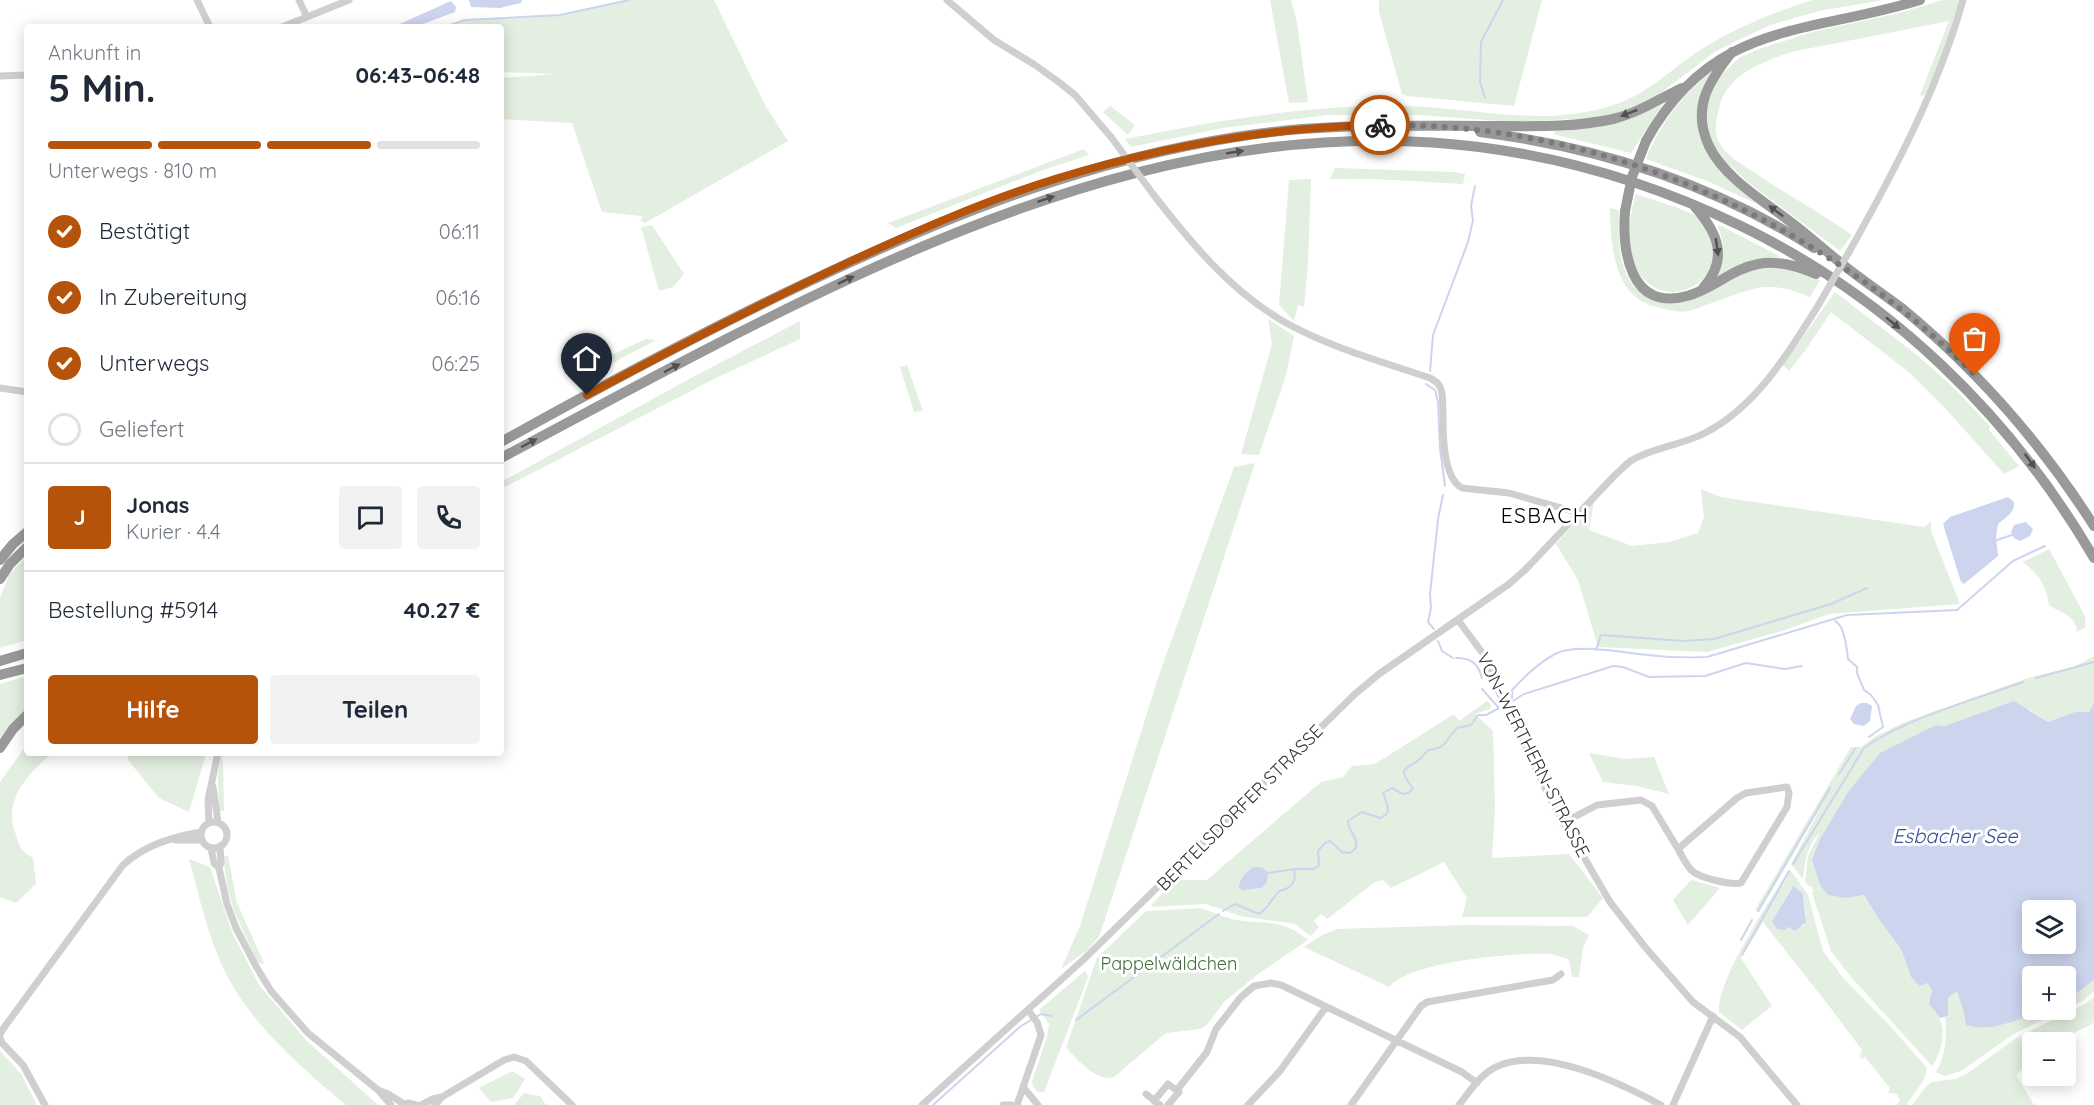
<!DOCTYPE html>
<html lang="de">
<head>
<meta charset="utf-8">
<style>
  :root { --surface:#fff; --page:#f2f2f3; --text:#1f2937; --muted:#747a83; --line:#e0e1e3; --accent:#b45309 }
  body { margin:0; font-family:Quicksand,sans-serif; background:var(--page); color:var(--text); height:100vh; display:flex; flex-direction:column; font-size:22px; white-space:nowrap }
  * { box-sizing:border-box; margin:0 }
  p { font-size:20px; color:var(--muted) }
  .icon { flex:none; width:33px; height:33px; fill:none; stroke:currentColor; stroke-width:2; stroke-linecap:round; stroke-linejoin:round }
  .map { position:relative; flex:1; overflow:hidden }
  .side { position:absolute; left:24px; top:24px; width:480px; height:732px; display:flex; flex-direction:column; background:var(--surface); border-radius:6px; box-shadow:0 3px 15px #0003 }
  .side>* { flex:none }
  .fabs { position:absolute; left:2022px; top:900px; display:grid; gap:12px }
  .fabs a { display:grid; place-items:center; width:54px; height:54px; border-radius:6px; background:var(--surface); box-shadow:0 3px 15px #0003; font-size:30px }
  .pin { position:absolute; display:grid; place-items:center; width:51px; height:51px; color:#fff; margin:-62px -26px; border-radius:50% 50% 50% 0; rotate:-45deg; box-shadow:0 0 6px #0007 }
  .pin .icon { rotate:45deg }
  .courier { position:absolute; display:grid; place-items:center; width:60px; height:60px; margin:-30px; border:4px solid #b45309; border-radius:50%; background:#fff; color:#222; box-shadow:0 2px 8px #0007 }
  .head em { font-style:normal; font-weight:700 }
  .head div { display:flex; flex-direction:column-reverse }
  .head { display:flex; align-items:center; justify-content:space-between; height:102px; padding:0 24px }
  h1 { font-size:39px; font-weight:700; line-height:45px }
  .bar { display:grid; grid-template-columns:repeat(4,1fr); gap:9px 6px; align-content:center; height:72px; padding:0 24px }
  .bar i { height:8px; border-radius:4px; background:var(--line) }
  .bar .on { background:var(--accent) }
  .bar p { grid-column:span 4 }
  .line { display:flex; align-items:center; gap:15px; padding:0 24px; border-top:2px solid var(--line) }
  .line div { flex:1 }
  .round { display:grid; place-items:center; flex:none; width:63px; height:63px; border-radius:6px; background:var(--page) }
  ol { padding:0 24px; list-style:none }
  li { display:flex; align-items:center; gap:18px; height:66px }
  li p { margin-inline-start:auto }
  li .icon { padding:6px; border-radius:50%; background:var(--accent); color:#fff; stroke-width:4 }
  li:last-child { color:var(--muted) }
  li i { width:33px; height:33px; border:3px solid var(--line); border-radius:50% }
  .primary-button { display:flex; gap:12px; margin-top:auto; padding:12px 24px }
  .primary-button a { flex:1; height:69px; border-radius:6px; background:var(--accent); color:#fff; font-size:24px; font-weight:700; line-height:69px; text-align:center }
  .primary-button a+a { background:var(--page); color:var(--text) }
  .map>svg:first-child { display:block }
</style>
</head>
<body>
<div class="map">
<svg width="2094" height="1105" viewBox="0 0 2094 1105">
  <rect width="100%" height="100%" fill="#fff"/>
  <!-- green -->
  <path fill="#e3efe0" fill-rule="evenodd" d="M629,0H714L765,105L788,141L645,223L638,220L642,219V216L602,212L572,123L501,119V78L557,74L501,72V27H444L465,20L560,15Z
    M1270,0H1291L1297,23L1308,102L1289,103Z
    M1379,0H1542L1514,106L1407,96L1402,94L1379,12Z
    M1813,0H1883L1819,11L1770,25L1716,51L1658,95L1640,104L1617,113L1593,118L1513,122L1419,115H1328L1223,128L1131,147L1125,139C1218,120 1314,104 1409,106C1465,108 1532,123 1586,112C1603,109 1623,103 1638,94C1662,81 1681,61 1705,47C1739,26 1775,12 1813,0Z
    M1943,0H1960L1940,61L1924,96L1920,95L1949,21L1791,52C1762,62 1726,75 1719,108C1716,121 1713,132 1720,144C1728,157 1743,165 1755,173C1787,195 1821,213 1852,235L1840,251L1749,183L1725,161L1713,145L1706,128L1705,113L1714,82L1739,58L1759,49L1812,32L1899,13Z
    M1713,71C1709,85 1698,111 1698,125C1697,153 1738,182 1757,200L1755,203L1707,181L1646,159C1661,123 1682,94 1713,71Z
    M1663,104L1631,153L1553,134L1558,129L1607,125L1625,121Z
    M1110,106L1135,125L1128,135L1103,112Z
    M1084,149L1089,155L1043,170L896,228L888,223Z
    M1335,168L1454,172L1465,174L1463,184L1375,179H1330Z
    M1311,179L1308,265L1304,307L1298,305L1294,321L1279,305L1289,180Z
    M1636,194C1652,200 1688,209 1700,219C1709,226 1713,239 1714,251C1716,281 1678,303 1652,286C1622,266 1627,224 1636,194Z
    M1610,208L1619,210C1618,242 1617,288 1655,300C1668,304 1683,303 1696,298C1714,291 1730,276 1748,270C1772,262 1798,270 1820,280L1810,297C1767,278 1751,289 1709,304C1703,306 1695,310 1688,311C1680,313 1669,310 1661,308C1613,300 1611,246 1610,208Z
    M652,225L684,274L673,287L659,291L641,227Z
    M1719,225L1781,257L1755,259L1715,280C1725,263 1726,245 1718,227Z
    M1835,292L1917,355L1954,388L1990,426L1989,430L2019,466L2004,474L1944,407L1910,373L1831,312L1807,348L1789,371L1783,365Z
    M1268,319L1294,336L1286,375L1259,455L1241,454L1272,344Z
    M800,321V339L716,378L501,489V482L693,377Z
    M646,339L656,340L596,372L592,364Z
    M907,365L923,411L914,412L900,367Z
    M1255,463L1099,937L1086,951L1061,969L1080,926L1159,675L1234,467Z
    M1701,489L1720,497L1924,527L1931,522V531L1960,604L1829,614L1782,631L1707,652L1598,647L1578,580L1556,544L1594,502L1589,530L1632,546L1669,542L1698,533L1704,517Z
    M2049,549L2085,616L2086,627L2077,632C2076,614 2061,614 2049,605C2046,585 2039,575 2023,562Z
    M27,556V640L0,648V598L9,575Z
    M2094,656V702L2089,712H2075L2048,722L2029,709L1945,726L1936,725L1848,792L1820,839L1812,860L1820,885L1846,898L1864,895L1880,921L1901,949L1911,977L1927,983L1932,990L1929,1004C1933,1009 1938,1015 1940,1019C1946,1034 1941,1054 1932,1066L1851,977L1831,951L1812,893L1814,891L1811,886H1809L1805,882L1808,856L1820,832C1807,845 1805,862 1803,879L1791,864L1825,800L1759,912L1755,910L1851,747H1861L1876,736L1905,722L2028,678L2076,666Z
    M27,676V708L0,737V684Z
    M1487,701L1491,704L1490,709L1475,714L1493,731L1495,809L1492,858L1569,854L1603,898L1587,917H1462L1467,898L1444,862L1391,888L1383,880L1375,882L1327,919L1321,914L1314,921L1319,927L1310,936L1295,924L1240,916L1206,904L1153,907L1151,905L1175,880H1207L1321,782L1343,777L1352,766L1375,764L1454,714L1459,721Z
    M27,744V753H53C29,772 3,800 15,832C20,847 20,850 33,858L36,884L16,903L0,897V782Z
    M129,753L206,754L189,812L159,798L128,760Z
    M1589,753L1625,759L1654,757L1669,794L1637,786L1603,782Z
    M221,757L223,761L224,811H219L218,775Z
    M228,855L237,903L264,963L261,964L257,961L234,911L228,891L223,857Z
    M189,859L210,867L232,932L259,985L306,1040L378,1105H346C296,1063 243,1018 218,956C205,925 198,891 189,859Z
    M1791,871L1808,895L1823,951L1844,979L1892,1028L1927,1068L1924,1080L1906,1105H1897L1900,1101L1897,1094L1891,1093L1888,1094L1890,1088L1864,1056L1863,1059L1860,1056L1862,1050L1829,1006L1763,922L1741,958L1772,1006L1742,1030L1719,1012C1717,979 1769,903 1787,873ZM1791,888L1803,894L1806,916L1804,925L1795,930L1772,921Z
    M1691,880L1720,888L1688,925L1673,900Z
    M1200,908C1210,911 1221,916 1232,919C1264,926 1279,916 1308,940L1258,974L1224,1002L1206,1026L1200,1029L1166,1033L1114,1077C1095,1082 1079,1060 1066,1048L1097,958L1146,911Z
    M1467,925L1573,926L1589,935L1583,948L1579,977H1572L1569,959C1563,958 1557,955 1551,954C1517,952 1411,961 1389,987L1304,947L1322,935L1338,929Z
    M1085,971L1088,977L1046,1087L1044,1092H1038L1033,1087L1032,1081L1047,1037L1049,1024L1039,1010Z
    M2094,980V991L2084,1000L2066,1009V1001Z
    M1957,991L1965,1012L1966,1025H2001L2042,1010H2064L2015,1033L1961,1071L1945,1076L1936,1072C1946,1054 1947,1037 1945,1018L1948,1016V998Z
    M2094,997V1022L2092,1024L2056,1042H2032V1055L2021,1061L2025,1067L2016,1075L2034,1105H1912L1927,1085L1932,1082L1956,1079L1968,1073L2016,1038L2085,1004Z
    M0,1051L21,1074L37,1105H0Z
    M512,1071L525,1079L513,1098L491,1102L479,1088Z
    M524,1093L540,1096L546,1105H514Z"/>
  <!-- water -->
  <path fill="#cdd4ee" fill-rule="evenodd" d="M469,0H522L521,3L500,8L471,7Z
    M451,1L456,7L455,12L415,27H393Z
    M2008,497L2014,502C2015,513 2006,517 1998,524L1996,536L1998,556L1964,584L1961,582L1943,524L1950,517Z
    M2026,522L2033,529L2030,536L2020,541L2014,538L2011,532L2014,525Z
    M2014,701L2048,722L2075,712H2089L2094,702V980L2066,1001V976H2032V1010H2042C2018,1019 1993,1033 1966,1025L1964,1012L1957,991L1948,998V1016L1940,1018L1929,1004L1932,990L1927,983L1920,986L1911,977L1901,949L1880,921L1864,895L1846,898L1828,895L1820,885L1812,860L1820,839L1848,792L1880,753L1936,725L1945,726ZM2032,910H2066V944H2032Z
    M1861,703H1867L1872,706L1870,721L1864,726L1854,724L1850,719L1856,706Z
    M1253,867C1260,867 1264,867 1268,873L1267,882L1261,888L1243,890L1239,888C1239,879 1246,872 1253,867Z
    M1793,886L1803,894L1806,922L1795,931L1789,927L1785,930L1777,929L1772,921Z"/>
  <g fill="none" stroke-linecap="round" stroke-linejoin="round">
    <!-- stream -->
    <path stroke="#cdd4ee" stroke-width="2" d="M444,27L465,20L560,15L629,0
      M1485,98L1480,82L1481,42L1503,0
      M1430,371L1433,335L1468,242L1473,220L1471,206L1475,186
      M1426,384L1435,390L1438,402L1440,448L1445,486
      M1997,540L2012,535
      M1834,619C1836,622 1839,624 1841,627C1845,636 1847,649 1848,659L1857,667V673L1864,690L1871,695L1878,705L1883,727L1869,737
      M1434,629L1428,622L1431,608L1430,594L1438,519L1443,495
      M1438,641L1442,651L1453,658
      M1596,650L1601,635L1683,641L1714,639L1831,604L1867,588
      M1456,658C1471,658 1478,663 1482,678
      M2036,678L2094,662
      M1482,689L1498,707
      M1512,701V690C1523,678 1540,662 1555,654C1575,644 1616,651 1638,654C1661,657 1684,658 1707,657L1847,615L1957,610L2013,561L2045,546
      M1513,701L1524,694L1613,666L1623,667L1649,677L1705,676L1746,663L1785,669L1802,666
      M1839,774L1855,749
      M1793,864L1864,748C1906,718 1974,700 2023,682
      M1268,873L1294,869
      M1223,911L1235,904L1259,914L1265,909L1279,891C1291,889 1297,882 1294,869H1314L1319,865L1318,851L1325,843L1330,841L1342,852L1350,853L1356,848C1358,836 1348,831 1348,821L1362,812L1380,818L1387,814L1388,807L1383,793L1392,788L1403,794L1408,793L1413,789C1396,765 1405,772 1421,758C1423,756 1425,753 1428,750C1448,748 1445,740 1457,728L1471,725L1478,715H1486L1501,707
      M1758,911L1830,788
      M1741,940L1752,920
      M1742,955L1789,871
      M1076,1020L1219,914
      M933,1105L1021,1026L1041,1014L1052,1016"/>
    <!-- minor -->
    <path stroke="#cfcfcf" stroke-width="7" d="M197,0L210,27
      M299,0L307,17
      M947,0L994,40L1035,65L1060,83L1075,95L1111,137
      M282,27L349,0
      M0,76L27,75
      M1153,194C1191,243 1232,293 1288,324C1332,348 1383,362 1430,378C1434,380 1438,382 1440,387C1444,394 1442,404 1443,411C1443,431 1442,477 1462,488L1509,493L1579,513
      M1849,252C1894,172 1938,89 1963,0
      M0,388L27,392
      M1458,620L1484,655L1498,690L1552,802L1610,902L1645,947L1693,1002L1740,1037L1797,1105
      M213,787L218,822
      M201 835a13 13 0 1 1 26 0a13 13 0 1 1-26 0Z
      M209,823L208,800L218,753
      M1563,823L1597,805L1641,800L1652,806L1678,849L1737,798L1746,793L1787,787L1789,793L1787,807L1741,883C1730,885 1699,878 1691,870C1686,864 1682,856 1678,849
      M175,840H202
      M211,848L214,863L219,868L227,904L236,928L257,968L271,991L308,1033L378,1090L391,1105
      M219,868L221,863L220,846
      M0,1035L3,1029L123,865C145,845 172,837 201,832
      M0,1038L2,1043L23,1065L45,1105
      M1023,1087L1038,1105
      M378,1090L388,1094L404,1104
      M1177,1090L1207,1052L1216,1029L1241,997L1254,986L1271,983L1281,985L1306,997L1462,1072L1477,1083
      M1146,1094L1160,1105
      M1154,1101L1168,1084L1179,1092L1168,1105
      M403,1105L408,1103L416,1105
      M421,1105L433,1099L442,1097
      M435,1105L442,1097L504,1060L514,1057L526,1061L572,1105
      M922,1105L1083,960L1355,694L1379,674L1509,584L1525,570L1615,475C1621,470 1626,464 1632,460C1655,447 1682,445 1705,433C1757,406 1789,352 1819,304
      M1003,1105H1011
      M1017,1105L1041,1035L1037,1022L1028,1010
      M1248,1105L1280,1071L1326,1007
      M1351,1105L1421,1006L1427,1002L1553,980L1561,974
      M1459,1105C1470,1091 1481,1073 1498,1066C1545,1046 1620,1083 1661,1105
      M1673,1105L1713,1016"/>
    <!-- highway -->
    <path stroke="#999" stroke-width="10" d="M1732,52C1709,81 1691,108 1709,146C1723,176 1762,200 1788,220C1811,237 1832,257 1855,274C1871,286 1887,297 1903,309C1978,371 2042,444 2094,526
      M1480,132C1598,147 1713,184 1814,248
      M1646,141C1713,20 1807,35 1920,0
      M1695,207C1718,233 1729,259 1703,288
      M1625,211C1622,251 1630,312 1687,296C1713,289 1732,269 1758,264C1778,260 1798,266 1816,274
      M501,442C607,383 715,325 825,274C958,212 1090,160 1236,137C1320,123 1403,126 1488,126C1529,126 1572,128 1613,119C1638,113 1659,99 1682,88
      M501,458C894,250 1293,9 1741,226C1890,298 2011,416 2094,558
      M0,560L13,544L27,532
      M0,579L10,564L27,547
      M0,661L27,653
      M0,675L27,668
      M0,748L13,729L27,715"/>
    <!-- minor-bridge -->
    <path stroke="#cfcfcf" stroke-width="7" d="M1111,137L1153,194
      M1819,304L1849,252"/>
    <!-- highway-bridge -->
    <path stroke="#999" stroke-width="10" d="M1625,211L1632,177L1646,141"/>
  </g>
  <!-- one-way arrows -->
  <defs><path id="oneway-solid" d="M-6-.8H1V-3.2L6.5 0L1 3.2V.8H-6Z" transform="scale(1.5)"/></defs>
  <g fill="#515151">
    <use href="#oneway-solid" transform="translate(1629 113) rotate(159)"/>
    <use href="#oneway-solid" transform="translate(1235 152) rotate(-9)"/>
    <use href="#oneway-solid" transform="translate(1046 199) rotate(-18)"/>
    <use href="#oneway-solid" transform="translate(1776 211) rotate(-143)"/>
    <use href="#oneway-solid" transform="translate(1717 247) rotate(82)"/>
    <use href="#oneway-solid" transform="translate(846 280) rotate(-25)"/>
    <use href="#oneway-solid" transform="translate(1893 323) rotate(39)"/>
    <use href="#oneway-solid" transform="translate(672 368) rotate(-28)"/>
    <use href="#oneway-solid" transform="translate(529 443) rotate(-28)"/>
    <use href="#oneway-solid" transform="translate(2030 461) rotate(54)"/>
  </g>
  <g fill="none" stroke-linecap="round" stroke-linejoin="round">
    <!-- done -->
    <path stroke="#7a7a7a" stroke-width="6" stroke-dasharray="0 10.8" d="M1380,125C1602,122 1819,220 1975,375"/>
    <!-- route -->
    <path stroke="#b45309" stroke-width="8" d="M587,395C673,349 760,304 849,262C916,231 984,201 1055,179C1160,147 1269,127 1380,125"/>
  </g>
  <g text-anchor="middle" stroke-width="6" stroke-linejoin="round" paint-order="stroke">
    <!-- street labels -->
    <g font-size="18" fill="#323232" stroke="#fff">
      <text transform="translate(1533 755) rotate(63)" y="6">VON-WERTHERN-STRASSE</text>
      <text transform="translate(1240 808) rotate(-45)" y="6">BERTELSDORFER STRASSE</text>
    </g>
    <!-- park labels -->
    <g font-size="18" fill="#41703d" stroke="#fff">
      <text x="1169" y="970">Pappelwäldchen</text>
    </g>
    <!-- water labels -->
    <g font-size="20" font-style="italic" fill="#3c5198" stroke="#fff">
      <text x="1955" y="843">Esbacher See</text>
    </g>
    <!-- quarter labels -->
    <g font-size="21" letter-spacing="1.5" fill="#000" stroke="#fff">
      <text x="1545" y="523">ESBACH</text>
    </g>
  </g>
</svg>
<div class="fabs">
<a><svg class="icon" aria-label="layers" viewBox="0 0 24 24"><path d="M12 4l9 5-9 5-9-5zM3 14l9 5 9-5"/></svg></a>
<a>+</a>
<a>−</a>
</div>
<div class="pin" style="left:1975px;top:375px;background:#ea580c"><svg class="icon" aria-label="bag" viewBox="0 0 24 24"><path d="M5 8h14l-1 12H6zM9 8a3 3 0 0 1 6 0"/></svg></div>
<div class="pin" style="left:587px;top:395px;background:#1f2937"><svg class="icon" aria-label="home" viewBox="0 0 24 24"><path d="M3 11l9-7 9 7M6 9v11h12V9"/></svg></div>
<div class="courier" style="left:1380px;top:125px"><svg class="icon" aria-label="bike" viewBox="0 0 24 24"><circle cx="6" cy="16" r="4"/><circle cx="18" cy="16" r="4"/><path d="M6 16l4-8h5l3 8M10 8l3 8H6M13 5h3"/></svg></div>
<section class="side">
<div class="head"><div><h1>5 Min.</h1><p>Ankunft in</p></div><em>06:43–06:48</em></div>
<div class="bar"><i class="on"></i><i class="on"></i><i class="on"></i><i></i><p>Unterwegs · 810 m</p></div>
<ol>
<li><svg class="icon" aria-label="check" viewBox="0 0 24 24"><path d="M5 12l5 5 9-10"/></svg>Bestätigt<p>06:11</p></li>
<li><svg class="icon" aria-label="check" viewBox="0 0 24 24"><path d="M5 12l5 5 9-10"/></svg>In Zubereitung<p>06:16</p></li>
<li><svg class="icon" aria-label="check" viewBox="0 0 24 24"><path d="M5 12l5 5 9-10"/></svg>Unterwegs<p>06:25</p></li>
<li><i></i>Geliefert</li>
</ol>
<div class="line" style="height:108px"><b class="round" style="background:var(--accent);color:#fff">J</b><div><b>Jonas</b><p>Kurier · 4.4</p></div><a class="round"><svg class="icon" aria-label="chat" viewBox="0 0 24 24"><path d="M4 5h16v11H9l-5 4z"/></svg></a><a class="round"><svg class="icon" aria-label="phone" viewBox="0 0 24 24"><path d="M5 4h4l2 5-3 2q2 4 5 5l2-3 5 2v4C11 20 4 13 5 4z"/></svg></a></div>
<div class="line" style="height:78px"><div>Bestellung #5914</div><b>40.27 €</b></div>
<div class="primary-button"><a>Hilfe</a><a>Teilen</a></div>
</section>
</div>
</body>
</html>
